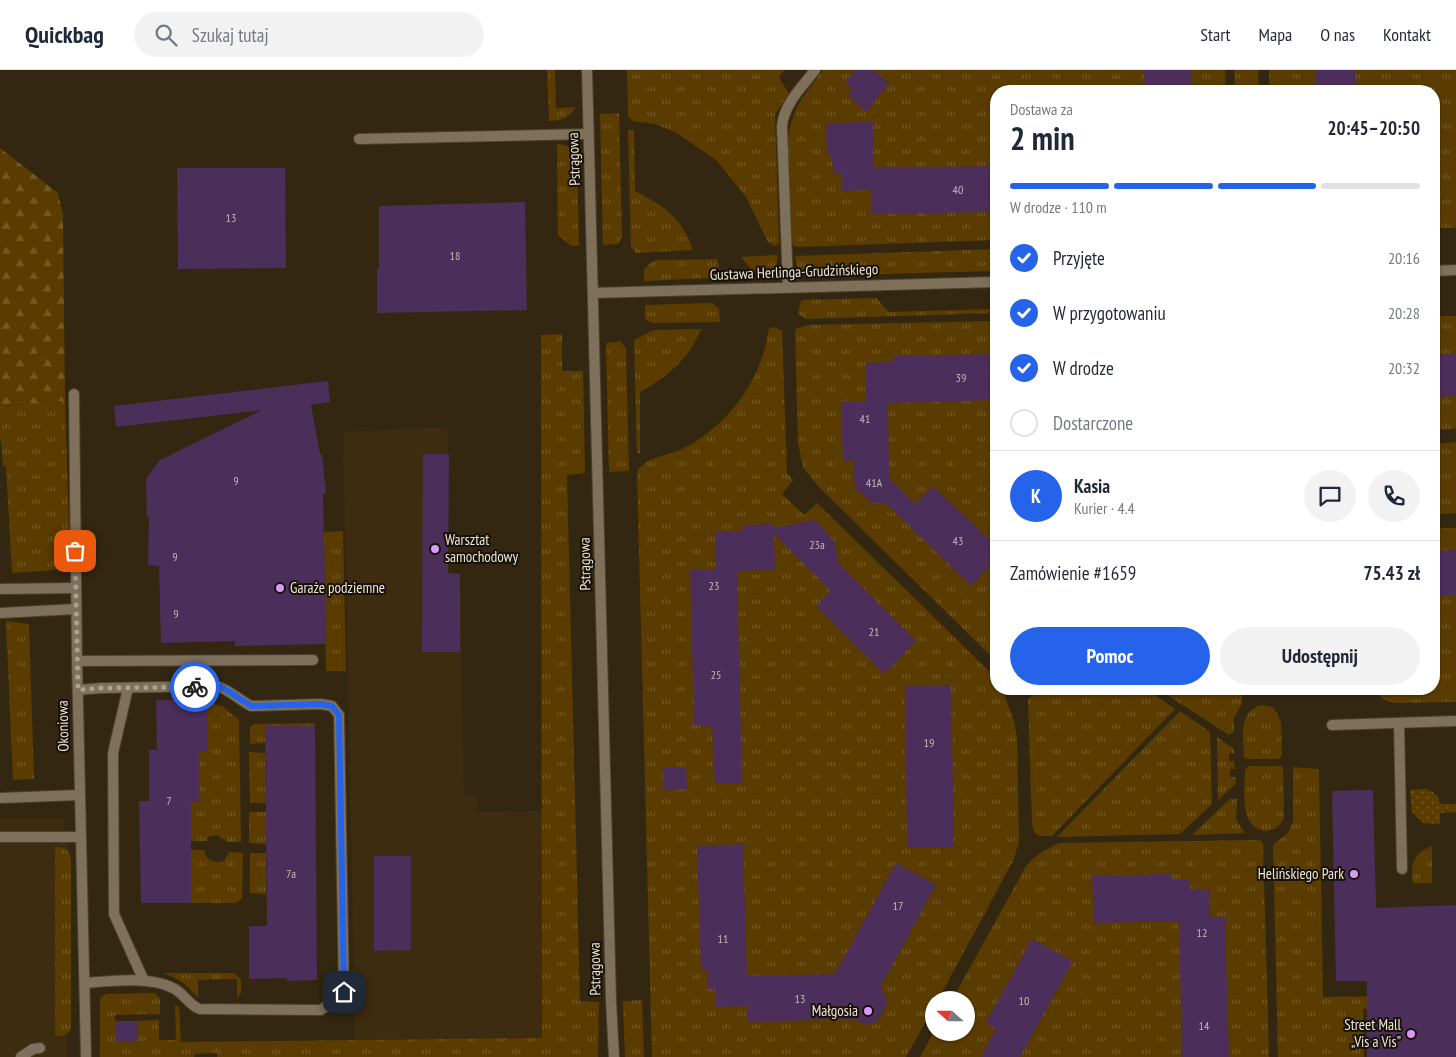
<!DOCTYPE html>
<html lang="pl">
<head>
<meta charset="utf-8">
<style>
  :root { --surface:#fff; --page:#f2f2f3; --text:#1f2937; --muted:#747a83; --line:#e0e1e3; --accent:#2563eb }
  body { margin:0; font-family:"PT Sans Narrow",sans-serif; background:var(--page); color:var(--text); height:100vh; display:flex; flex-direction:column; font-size:19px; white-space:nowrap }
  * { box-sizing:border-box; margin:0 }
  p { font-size:16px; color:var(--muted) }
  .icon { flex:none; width:28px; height:28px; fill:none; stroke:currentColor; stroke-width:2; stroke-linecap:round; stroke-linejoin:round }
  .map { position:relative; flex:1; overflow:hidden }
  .details { position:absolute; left:990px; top:15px; width:450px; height:610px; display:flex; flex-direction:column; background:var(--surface); border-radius:20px; box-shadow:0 1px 4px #0004 }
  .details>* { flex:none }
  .needle { width:32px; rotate:291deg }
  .fabs { position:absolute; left:925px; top:921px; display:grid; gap:10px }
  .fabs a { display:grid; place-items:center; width:50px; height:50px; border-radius:50%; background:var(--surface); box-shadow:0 1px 4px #0004; font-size:25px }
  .pin { position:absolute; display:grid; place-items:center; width:42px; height:42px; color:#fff; margin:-21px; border-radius:10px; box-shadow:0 2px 8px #0006 }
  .courier { position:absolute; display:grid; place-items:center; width:50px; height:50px; margin:-25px; border:4px solid #2563eb; border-radius:50%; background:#fff; color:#222; box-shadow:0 1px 6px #0007 }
  .overview em { font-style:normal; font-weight:600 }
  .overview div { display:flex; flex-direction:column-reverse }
  .overview { display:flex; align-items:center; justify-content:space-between; height:85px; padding:0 20px }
  h1 { font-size:32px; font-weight:600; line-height:38px }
  .bar { display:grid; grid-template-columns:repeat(4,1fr); gap:8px 5px; align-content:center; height:60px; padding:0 20px }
  .bar i { height:6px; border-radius:4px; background:var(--line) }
  .bar .active { background:var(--accent) }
  .bar p { grid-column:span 4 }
  .line { display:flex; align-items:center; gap:12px; padding:0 20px; border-top:1px solid var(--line) }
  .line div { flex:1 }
  .round { display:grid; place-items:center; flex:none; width:52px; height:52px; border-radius:26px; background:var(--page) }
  ol { padding:0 20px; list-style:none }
  li { display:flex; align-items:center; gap:15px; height:55px }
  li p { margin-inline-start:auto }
  li .icon { padding:5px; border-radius:50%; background:var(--accent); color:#fff; stroke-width:4 }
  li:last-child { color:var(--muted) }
  li i { width:28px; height:28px; border:2px solid var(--line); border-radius:50% }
  .action { display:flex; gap:10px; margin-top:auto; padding:10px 20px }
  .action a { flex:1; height:58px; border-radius:30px; background:var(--accent); color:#fff; font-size:20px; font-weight:600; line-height:58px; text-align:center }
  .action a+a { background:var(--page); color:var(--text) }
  header { display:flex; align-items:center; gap:30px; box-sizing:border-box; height:70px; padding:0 25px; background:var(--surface); border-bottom:1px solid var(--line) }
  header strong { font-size:24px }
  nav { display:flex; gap:28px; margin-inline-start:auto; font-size:18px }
  .search { width:350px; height:45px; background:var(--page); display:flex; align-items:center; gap:12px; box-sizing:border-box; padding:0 18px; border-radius:28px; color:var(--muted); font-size:19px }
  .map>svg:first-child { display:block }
</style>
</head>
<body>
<header>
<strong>Quickbag</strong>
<div class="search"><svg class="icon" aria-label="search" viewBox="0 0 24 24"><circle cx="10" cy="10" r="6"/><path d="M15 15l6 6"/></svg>Szukaj tutaj</div>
<nav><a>Start</a><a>Mapa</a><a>O nas</a><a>Kontakt</a></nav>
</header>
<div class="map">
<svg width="1456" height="987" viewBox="0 0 1456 987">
  <defs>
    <pattern id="grass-tufts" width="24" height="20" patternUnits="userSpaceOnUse" patternTransform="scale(1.25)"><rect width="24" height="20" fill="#5a3c00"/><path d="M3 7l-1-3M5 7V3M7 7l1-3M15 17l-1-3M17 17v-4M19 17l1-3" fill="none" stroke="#725824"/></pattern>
    <pattern id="forest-firs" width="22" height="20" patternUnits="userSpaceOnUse" patternTransform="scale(1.25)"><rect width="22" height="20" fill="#5a3c00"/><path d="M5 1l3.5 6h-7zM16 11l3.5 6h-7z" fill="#725824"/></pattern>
    <pattern id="garden-dots" width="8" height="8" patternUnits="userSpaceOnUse" patternTransform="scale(1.25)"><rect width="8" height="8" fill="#5a3c00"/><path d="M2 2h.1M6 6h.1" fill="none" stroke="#725824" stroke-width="1.8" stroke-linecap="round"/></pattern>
  </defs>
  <rect width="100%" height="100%" fill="#342711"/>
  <!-- built -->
  <path fill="#3e2c10" d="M448,357V503L460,504L464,725H477L478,742L542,741V968L355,970L343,362Z
    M0,748H63L71,788L67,987H0Z"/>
  <!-- grass -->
  <path fill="url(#grass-tufts)" d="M547,0H555L556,38L576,37C569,48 561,51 549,51Z
    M627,0H784L779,7L789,24L775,44L779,173L775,176L768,172L746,127L717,91L677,63L655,54L633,51L628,46Z
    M823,0H1225L1226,21H996V170L797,177L794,176L792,172L788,71C792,37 803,27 823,0Z
    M1234,0H1258L1259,21H1235Z
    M1269,0H1456V158H1434V21H1269Z
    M619,43L622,167L618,174L603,175L600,44Z
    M628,60H634L635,121C664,136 682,147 693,180L636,183L631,177Z
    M557,74C567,74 572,79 577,88L579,176H571L558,165Z
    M996,179V201L805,206L798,201L795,186Z
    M778,185L775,203L770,206L751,199L741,187Z
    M717,189L719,196L717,204L710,208L644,211V199L653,191L659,190Z
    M877,228L888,242L996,239V243L806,249L798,244L800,234L802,230Z
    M712,233L719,239L720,252L652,253L645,249V235Z
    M1434,246H1456V359L1434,360Z
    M996,251V591L818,416L803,397L798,373L795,262L796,259L807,255Z
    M774,257L782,261L787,403L793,410L782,424L804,445L817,433L992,604L996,610V619H1002L1014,651L1017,667L1019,771L1014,789L938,930H934V937L906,987H652L637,402C645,387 666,386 680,380C728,357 762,310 769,258Z
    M701,259C689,289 667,307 640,322V383H637L634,270L654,260Z
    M562,264V301H583L585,403L567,405L580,931L599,932L598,987H217V983L195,984L194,987H100V928L106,924L155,923L160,928V944L115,945V972H138V951L159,950V970H176L175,935L179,937L181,972L542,968L541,265Z
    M620,271L626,278L629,401L609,402L606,273Z
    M65,331L70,492L56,500L12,503L6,396H3L1,371H0V336Z
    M1456,372V443L1440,444L1434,442V374Z
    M1434,458H1456V632L1394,633L1383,629L1372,619H1434Z
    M343,461L346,601H326L324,462Z
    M6,551L29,554L34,709L13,710Z
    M1158,619H1242V634L1234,647V662L1229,665Z
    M1152,623L1175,639L1052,766H1039L1034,762L1032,754L1028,629L1033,625Z
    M208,632L222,636L239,650L241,772H228L217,765L208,767L207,771H191V732L199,731V682H208Z
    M1261,635L1272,637L1277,643L1281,653L1282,686L1279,689H1247L1244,687C1244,667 1237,643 1261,635Z
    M1180,641L1210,662L1212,734L1180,764L1057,767Z
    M315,653V656H265V673L250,674V657L254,654Z
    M1217,667L1234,679V683H1229V691H1234L1235,699H1230V707H1236L1235,714L1218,730Z
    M249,682L265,683L266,733H250Z
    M1248,696H1281L1283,698L1284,747C1282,753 1278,758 1271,760C1266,762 1262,761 1257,758C1240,749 1245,716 1245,700Z
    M1293,697L1319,699L1323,927L1456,925V938L1363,939L1364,987H1278L1273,775L1288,763L1293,752Z
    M1230,729H1237L1236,749L1245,763L1192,765Z
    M249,742H266V774L249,773Z
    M1259,770L1263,773L1269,987H920L934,962H966V930H952L1025,798C1032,786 1047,779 1059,773Z
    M1432,776V813H1413C1411,794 1412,784 1432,776Z
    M55,777C64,777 68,779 71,788V957C69,966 63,966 55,966Z
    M191,780H204C205,790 215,794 224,791L229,782L243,783L242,828L236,833H191Z
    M250,783H266V824L250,823Z
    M163,903H234L241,909V923L237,928V909L198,910V928C188,915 178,908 163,903Z
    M642,930L644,987H625L623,931Z"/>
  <!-- forest -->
  <path fill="url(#forest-firs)" d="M0,78L58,123L63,146L65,331L0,336Z"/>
  <!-- garden -->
  <path fill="url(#garden-dots)" d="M1425,719C1434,721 1438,725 1440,734H1456V742L1440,743V754L1423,753L1412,742L1410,720Z"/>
  <!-- building -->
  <path fill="#4c2e5a" d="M855,0H873L889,13L866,42L848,25L852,19L845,13Z
    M1144,0H1191L1192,21H1145Z
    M1315,0H1355L1356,21H1316Z
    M873,52V98L996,96V142L872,144V120L842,121V103H833L832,85H827L826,53Z
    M177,98H285L286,198L178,199Z
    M525,132L527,240L377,243V199H379V136Z
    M996,284V330L888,333L889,408L915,434L933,416L996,476V490L971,516L887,434L872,433L855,418L853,390L843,391L841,331H866L865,293L894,292V286Z
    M1456,284V326L1434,327V285Z
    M328,311L330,332L311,335L320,384L322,385L326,424H323L326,574L235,576V571L161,573L159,496L148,495L149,448L147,447L146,409L160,390L262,340L116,357L114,336Z
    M423,384H449L448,503L460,504V582H422Z
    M815,450L835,472L838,493L916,571L884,604L816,536L831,521L774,464L775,500L737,501L742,713L715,714L712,655H694L690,500L716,499L715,461H743L742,455L774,454V458Z
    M1456,480V525L1434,526V481Z
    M951,615L954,777L907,778L905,616Z
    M208,629V682H199V732H191V833H141L139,731H149V680H157L156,630Z
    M265,656H315L317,910L287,911V908L249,909V856H267Z
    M686,697L687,719H664L663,698Z
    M1373,720L1376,838L1456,835V987H1367V911H1336L1332,721Z
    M743,774L747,906L835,904L896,793L936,815L881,916L887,933L878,951L865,955L854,949L748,952V936L716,937V919H707V900H701L697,776Z
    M374,786H411V880L374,881Z
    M1171,804V810H1190V819H1209L1210,847H1225L1229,987H1182L1179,851L1094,853L1092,806Z
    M1032,869L1073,891L1020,987H981L996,959L986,953Z
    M115,951H138V972H115Z"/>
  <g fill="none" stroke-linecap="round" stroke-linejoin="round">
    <!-- service casing -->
    <g stroke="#4e422d" stroke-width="12">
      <path id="service" d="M359,69L588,64
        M788,217L782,56C784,34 802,17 815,0
        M0,519L76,518
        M0,543L76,539
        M77,591L313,590
        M128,618L113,683L114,844L144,911
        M78,620L102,618L216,616C229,619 239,630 251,636L320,634L332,636L339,645L344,923L321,940L200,939C189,936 184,923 173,918C150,906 111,911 85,913
        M1399,653L1402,799
        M0,728L80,725
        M0,767H81
        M21,987L33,979L40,978"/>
    </g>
    <!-- minor casing -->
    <g stroke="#4e422d" stroke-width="12">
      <path id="minor" d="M587,0L611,931L614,987
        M1434,201L1456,200
        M593,223L996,212
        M74,324L77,591L86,987
        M1332,655L1456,651"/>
    </g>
    <!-- service -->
    <use href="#service" stroke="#7f705b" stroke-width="10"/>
    <!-- minor -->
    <use href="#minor" stroke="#7f705b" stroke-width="10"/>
  </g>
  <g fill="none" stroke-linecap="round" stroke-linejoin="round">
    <!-- done -->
    <path stroke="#ada292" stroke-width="5" stroke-dasharray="0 9" d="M75,481L78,620L102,618L195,617"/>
    <!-- route -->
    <path stroke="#2563eb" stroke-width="6" d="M195,617H222L251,636L320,634L332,636L339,645L344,922"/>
  </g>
  <!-- markers -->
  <g fill="#d89af8" stroke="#171108" stroke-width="2">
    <circle cx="435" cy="479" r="5"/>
    <circle cx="280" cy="518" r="5"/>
    <circle cx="1354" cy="804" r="5"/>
    <circle cx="868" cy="941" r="5"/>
    <circle cx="1411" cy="964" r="5"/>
  </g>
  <g text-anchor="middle" stroke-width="4" stroke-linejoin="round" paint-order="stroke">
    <!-- number labels -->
    <g font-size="12" fill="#c6b7b8">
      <text x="958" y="124">40</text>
      <text x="231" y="152">13</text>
      <text x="455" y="190">18</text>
      <text x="961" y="312">39</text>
      <text x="865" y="353">41</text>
      <text x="236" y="415">9</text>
      <text x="874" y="417">41A</text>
      <text x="958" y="475">43</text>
      <text x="817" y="479">23a</text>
      <text x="175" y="491">9</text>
      <text x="714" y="520">23</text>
      <text x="176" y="548">9</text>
      <text x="874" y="566">21</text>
      <text x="716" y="609">25</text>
      <text x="929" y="677">19</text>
      <text x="169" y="735">7</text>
      <text x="291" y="808">7a</text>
      <text x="898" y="840">17</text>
      <text x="1202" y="867">12</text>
      <text x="723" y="873">11</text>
      <text x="800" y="933">13</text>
      <text x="1024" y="935">10</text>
      <text x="1204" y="960">14</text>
    </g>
    <!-- street labels -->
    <g font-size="15" fill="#eee5d7" stroke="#171108">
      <text transform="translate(574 89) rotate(-92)" y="5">Pstrągowa</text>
      <text transform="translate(794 202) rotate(-2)" y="5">Gustawa Herlinga-Grudzińskiego</text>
      <text transform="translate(585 494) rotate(-91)" y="5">Pstrągowa</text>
      <text transform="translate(63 656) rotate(-91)" y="5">Okoniowa</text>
      <text transform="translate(595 899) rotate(-91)" y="5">Pstrągowa</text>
    </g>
    <!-- poi labels -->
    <g font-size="15" fill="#eee5d7" stroke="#171108" text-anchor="end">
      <text x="445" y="475" text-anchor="start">Warsztat<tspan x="445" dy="17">samochodowy</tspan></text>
      <text x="290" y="523" text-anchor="start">Garaże podziemne</text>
      <text x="1344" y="809">Helińskiego Park</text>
      <text x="858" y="946">Małgosia</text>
      <text x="1401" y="960">Street Mall<tspan x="1401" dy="17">„Vis a Vis”</tspan></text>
    </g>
  </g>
</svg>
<div class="fabs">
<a><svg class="needle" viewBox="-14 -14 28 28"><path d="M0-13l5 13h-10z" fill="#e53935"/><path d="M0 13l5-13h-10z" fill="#747a83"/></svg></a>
</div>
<div class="pin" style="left:75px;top:481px;background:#ea580c"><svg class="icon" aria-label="bag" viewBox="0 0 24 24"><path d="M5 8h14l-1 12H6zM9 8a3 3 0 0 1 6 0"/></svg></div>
<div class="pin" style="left:344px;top:922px;background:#1f2937"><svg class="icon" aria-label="home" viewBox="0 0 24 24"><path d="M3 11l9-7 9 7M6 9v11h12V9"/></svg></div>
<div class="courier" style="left:195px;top:617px"><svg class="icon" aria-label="bike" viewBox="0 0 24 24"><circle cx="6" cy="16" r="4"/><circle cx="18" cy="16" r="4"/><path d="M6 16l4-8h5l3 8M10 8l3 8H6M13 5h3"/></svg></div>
<section class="details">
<div class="overview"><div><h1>2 min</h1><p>Dostawa za</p></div><em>20:45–20:50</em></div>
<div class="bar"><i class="active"></i><i class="active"></i><i class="active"></i><i></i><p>W drodze · 110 m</p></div>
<ol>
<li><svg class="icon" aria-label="check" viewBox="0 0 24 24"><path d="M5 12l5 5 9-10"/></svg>Przyjęte<p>20:16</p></li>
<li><svg class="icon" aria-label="check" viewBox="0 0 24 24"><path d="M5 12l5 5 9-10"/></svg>W przygotowaniu<p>20:28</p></li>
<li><svg class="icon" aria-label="check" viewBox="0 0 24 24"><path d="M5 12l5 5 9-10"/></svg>W drodze<p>20:32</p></li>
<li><i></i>Dostarczone</li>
</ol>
<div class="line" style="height:90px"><b class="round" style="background:var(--accent);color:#fff">K</b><div><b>Kasia</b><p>Kurier · 4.4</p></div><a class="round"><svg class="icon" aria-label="chat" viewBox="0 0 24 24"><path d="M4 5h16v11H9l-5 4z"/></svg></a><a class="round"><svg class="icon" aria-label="phone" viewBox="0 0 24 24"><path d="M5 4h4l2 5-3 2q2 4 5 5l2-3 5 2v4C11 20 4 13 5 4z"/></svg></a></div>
<div class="line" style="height:65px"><div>Zamówienie #1659</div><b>75.43 zł</b></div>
<div class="action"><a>Pomoc</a><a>Udostępnij</a></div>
</section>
</div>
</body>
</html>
